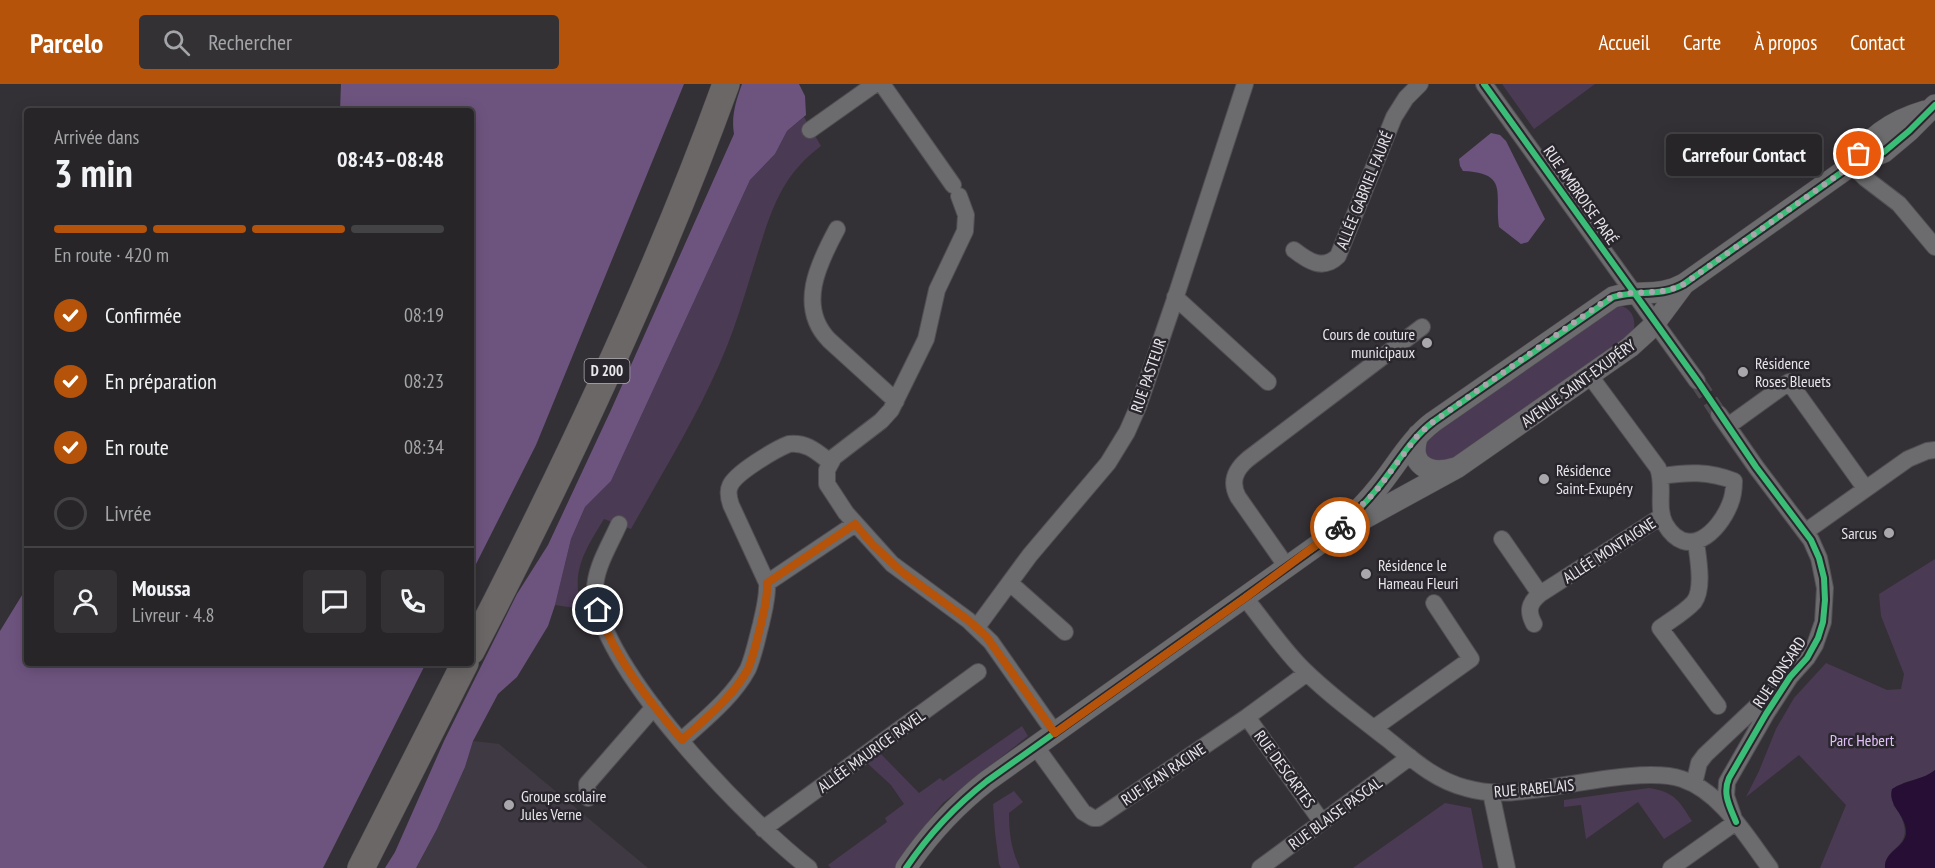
<!DOCTYPE html>
<html lang="fr">
<head>
<meta charset="utf-8">
<style>
  :root { --surface:#272528; --page:#333134; --text:#f1f3f6; --muted:#a4a5a8; --line:#434245; --accent:#b45309 }
  body { margin:0; font-family:"PT Sans Narrow",sans-serif; background:var(--page); color:var(--text); height:100vh; display:flex; flex-direction:column; font-size:22px; white-space:nowrap }
  * { box-sizing:border-box; margin:0 }
  p { font-size:20px; color:var(--muted) }
  .icon { flex:none; width:33px; height:33px; fill:none; stroke:currentColor; stroke-width:2; stroke-linecap:round; stroke-linejoin:round }
  .map { position:relative; flex:1; overflow:hidden }
  .side { position:absolute; left:24px; top:24px; width:450px; height:558px; display:flex; flex-direction:column; background:var(--surface); border-radius:6px; box-shadow:0 3px 15px #0003,0 0 0 2px var(--line) }
  .side>* { flex:none }
  .pin { position:absolute; display:grid; place-items:center; width:51px; height:51px; color:#fff; margin:-26px; border:3px solid #fff; border-radius:50%; box-shadow:0 2px 6px #0007 }
  .courier { position:absolute; display:grid; place-items:center; width:60px; height:60px; margin:-30px; border:4px solid #b45309; border-radius:50%; background:#fff; color:#222; box-shadow:0 2px 8px #0007 }
  .bubble { position:absolute; height:42px; border-radius:6px; background:var(--surface); box-shadow:0 3px 15px #0003,0 0 0 2px var(--line); font-size:20px; font-weight:700; line-height:42px; text-align:center }
  .overview em { font-style:normal; font-weight:700 }
  .overview div { display:flex; flex-direction:column-reverse }
  .overview { display:flex; align-items:center; justify-content:space-between; height:102px; padding:0 30px }
  h1 { font-size:39px; font-weight:700; line-height:45px }
  .bar { display:grid; grid-template-columns:repeat(4,1fr); gap:9px 6px; align-content:center; height:72px; padding:0 30px }
  .bar i { height:8px; border-radius:4px; background:var(--line) }
  .bar .active { background:var(--accent) }
  .bar p { grid-column:span 4 }
  .line { display:flex; align-items:center; gap:15px; padding:0 30px; border-top:2px solid var(--line) }
  .line div { flex:1 }
  .round { display:grid; place-items:center; flex:none; width:63px; height:63px; border-radius:6px; background:var(--page) }
  ol { padding:0 30px; list-style:none }
  li { display:flex; align-items:center; gap:18px; height:66px }
  li p { margin-inline-start:auto }
  li .icon { padding:6px; border-radius:50%; background:var(--accent); color:#fff; stroke-width:4 }
  li:last-child { color:var(--muted) }
  li i { width:33px; height:33px; border:3px solid var(--line); border-radius:50% }
  header { display:flex; align-items:center; gap:36px; box-sizing:border-box; height:84px; padding:0 30px; background:var(--accent); color:#fff }
  header strong { font-size:28px }
  nav { display:flex; gap:33px; margin-inline-start:auto; font-size:21px }
  .search { width:420px; height:54px; background:var(--page); display:flex; align-items:center; gap:15px; box-sizing:border-box; padding:0 21px; border-radius:6px; color:var(--muted); font-size:22px }
  .map>svg:first-child { display:block }
</style>
</head>
<body>
<header>
<strong>Parcelo</strong>
<div class="search"><svg class="icon" aria-label="search" viewBox="0 0 24 24"><circle cx="10" cy="10" r="6"/><path d="M15 15l6 6"/></svg>Rechercher</div>
<nav><a>Accueil</a><a>Carte</a><a>À propos</a><a>Contact</a></nav>
</header>
<div class="map">
<svg width="1935" height="784" viewBox="0 0 1935 784">
  <rect width="100%" height="100%" fill="#343136"/>
  <!-- built -->
  <path fill="#3f3943" d="M473,657L499,660L648,784H416L437,745L465,683Z"/>
  <!-- green -->
  <path fill="#4a3a54" d="M1502,0H1595L1534,45Z
    M804,33L821,62C779,93 770,131 755,178C744,213 734,248 719,281C694,338 661,391 631,445L604,435C585,466 570,488 582,525L555,521L571,455L585,423L611,397L750,96L775,70L787,47Z
    M1614,221C1634,221 1639,240 1630,254L1538,321L1454,378L1439,381L1427,377L1422,364L1424,354L1609,222Z
    M1935,475V686L1930,691L1903,699L1893,721C1898,726 1901,731 1903,738C1912,764 1884,763 1885,784H1820L1846,721L1799,671L1746,713L1759,687L1776,645L1794,614L1826,579L1887,606L1901,605L1904,590L1881,532L1879,510Z
    M1022,642L1028,652L943,719L934,730L897,784H831L828,781L887,738L885,734L904,720L891,701L867,679L880,669L919,709L940,694L943,697Z
    M1649,704C1675,708 1679,717 1692,737L1664,755L1638,718L1586,755L1581,721L1564,723V716Z
    M1014,707L1023,718L1009,729C1009,749 1011,765 1020,784H1001L999,780L995,748L993,720Z
    M1445,719L1471,724L1483,784H1353Z"/>
  <!-- forest -->
  <path fill="#6d547f" d="M341,0H684L536,361L471,490V27H340Z
    M742,0H799L805,12L806,31L787,47L775,70L750,96L611,397L585,423L571,455L555,521L548,542L517,593L498,610L473,657L465,683L437,745L416,784H385L395,768L444,657L517,510L548,461L611,326L734,50C731,32 736,17 742,0Z
    M1491,49L1500,51L1506,57L1545,135L1528,158L1521,160L1499,143C1494,110 1510,89 1463,87L1460,82L1459,75Z
    M27,503V579H426L323,784H0V547Z"/>
  <!-- water -->
  <path fill="#260e34" d="M1935,686V784H1885C1884,767 1905,764 1906,749C1907,731 1887,722 1892,705C1905,696 1923,696 1935,686Z"/>
  <g fill="none" stroke-linecap="round" stroke-linejoin="round">
    <!-- minor-tunnel -->
    <path stroke="#4f4c51" stroke-width="16" stroke-dasharray="16 8" stroke-linecap="butt" d="M1697,297L1719,330"/>
    <!-- minor casing -->
    <g stroke="#514f53" stroke-width="18">
      <path id="minor" d="M882,0L953,101
        M1484,0L1697,297
        M810,46L875,0
        M1852,81L1865,94L1899,120L1935,163
        M959,112L966,131L965,147L937,206L926,255L891,326L881,337L834,373L827,386V400L846,429L892,480L968,536L991,558L1055,649
        M837,145C818,180 797,223 829,256L896,317
        M1294,166C1308,177 1323,187 1338,172L1394,33L1406,14L1420,0
        M1175,213L1268,298
        M1590,292L1658,384C1665,402 1656,423 1665,440C1687,478 1719,448 1730,420C1733,413 1734,405 1734,397
        M1719,330L1756,383L1811,456L1819,474L1825,504L1823,538L1815,561L1807,574L1790,593L1766,630L1727,698L1726,712L1733,732
        M1728,342L1789,298L1865,404
        M1661,392C1687,388 1709,387 1734,397
        M619,440C610,461 594,485 595,508C600,585 748,737 809,784
        M1805,448L1908,375L1927,367L1935,366
        M1502,455L1540,510C1529,519 1527,527 1534,540
        M1696,458C1698,474 1704,505 1694,518C1685,528 1671,536 1660,544L1718,622
        M1287,483L1238,413C1230,398 1235,386 1248,375L1422,243
        M767,499L731,421C729,415 727,408 730,402C735,389 776,365 789,360C807,358 817,368 830,378
        M1010,499L1065,548
        M1540,510L1662,432
        M1245,514C1263,536 1279,560 1299,581C1325,608 1357,631 1386,654C1411,674 1434,696 1466,704C1493,712 1520,708 1547,704C1581,699 1650,684 1682,695C1721,708 1746,752 1770,784
        M977,543L1030,471L1108,379L1127,348L1138,323L1174,218L1245,0
        M1247,633L1322,738
        M1374,644L1471,575L1434,519
        M682,656C705,635 733,613 748,585C754,571 757,555 761,540C764,526 768,513 767,499L855,440
        M1036,663L1083,728L1093,734H1098L1247,633L1307,589
        M1694,700L1699,679L1705,671L1777,603
        M1491,709L1507,784
        M588,714L587,700L654,623
        M763,745L978,588
        M1260,784L1410,673
        M1671,784L1736,738"/>
    </g>
    <!-- tertiary casing -->
    <g stroke="#514f53" stroke-width="22">
      <path id="tertiary" d="M1852,81C1868,52 1894,36 1925,27
        M1418,351C1407,381 1429,392 1455,384
        M1354,440L1458,383L1630,263L1652,243L1684,200
        M906,784C929,750 955,722 987,697L1322,458C1341,442 1360,426 1376,406C1395,384 1409,356 1433,338L1613,213C1639,205 1659,214 1684,200L1852,81L1884,68L1909,47L1935,21"/>
    </g>
    <!-- primary casing -->
    <g stroke="#514f53" stroke-width="28">
      <path id="primary" d="M471,567C566,384 656,194 726,0
        M361,784L465,579"/>
    </g>
    <!-- minor -->
    <use href="#minor" stroke="#6c6b6d" stroke-width="16"/>
    <!-- tertiary -->
    <use href="#tertiary" stroke="#6c6b6d" stroke-width="21"/>
    <!-- primary -->
    <use href="#primary" stroke="#6b6767" stroke-width="27"/>
    <!-- cycleway casing -->
    <g stroke="#2a262d" stroke-width="10">
      <path id="cycleway" d="M1484,0L1699,299L1756,383L1811,456L1819,474L1824,494L1825,516L1823,538L1818,554L1807,574L1790,593L1766,630L1729,694C1722,710 1730,723 1736,738
        M906,784C929,750 955,722 987,697L1322,458C1341,442 1360,426 1376,406C1395,384 1409,356 1433,338L1613,213C1639,205 1659,214 1684,200L1852,81L1884,68L1909,47L1935,21"/>
    </g>
    <!-- cycleway -->
    <use href="#cycleway" stroke="#3abd76" stroke-width="6"/>
  </g>
  <g fill="none" stroke-linecap="round" stroke-linejoin="round">
    <!-- done -->
    <path stroke="#a9a7ab" stroke-width="6" stroke-dasharray="0 10.8" d="M1340,443L1376,407L1418,351L1433,338L1606,216C1632,202 1656,215 1684,200L1852,81L1859,70"/>
    <!-- route -->
    <path stroke="#b45309" stroke-width="8" d="M598,526C615,575 649,617 682,656C705,635 733,613 748,585C754,571 757,555 761,540C764,526 768,514 767,499L855,440L873,461L902,488L968,536L986,552L1055,649L1245,514L1340,443"/>
  </g>
  <!-- markers -->
  <g fill="#a9a7ab" stroke="#2a262d" stroke-width="2">
    <circle cx="1427" cy="259" r="6"/>
    <circle cx="1743" cy="288" r="6"/>
    <circle cx="1544" cy="395" r="6"/>
    <circle cx="1889" cy="449" r="6"/>
    <circle cx="1366" cy="490" r="6"/>
    <circle cx="509" cy="721" r="6"/>
  </g>
  <g text-anchor="middle" stroke-width="5" stroke-linejoin="round" paint-order="stroke">
    <!-- shield labels -->
    <rect fill="#2a262d" stroke="#afacb1" stroke-width="1.5" x="584.5" y="275" width="45" height="24" rx="4.5"/>
    <g font-size="15" font-weight="bold" fill="#e8e6ea">
      <text x="607" y="292">D 200</text>
    </g>
    <!-- street labels -->
    <g font-size="16" fill="#e8e6ea" stroke="#2a262d">
      <text transform="translate(1364 106) rotate(-68)" y="6">ALLÉE GABRIEL FAURÉ</text>
      <text transform="translate(1581 111) rotate(55)" y="6">RUE AMBROISE PARÉ</text>
      <text transform="translate(1148 291) rotate(-71)" y="6">RUE PASTEUR</text>
      <text transform="translate(1578 299) rotate(-36)" y="6">AVENUE SAINT-EXUPÉRY</text>
      <text transform="translate(1609 466) rotate(-33)" y="6">ALLÉE MONTAIGNE</text>
      <text transform="translate(1779 588) rotate(-56)" y="6">RUE RONSARD</text>
      <text transform="translate(871 667) rotate(-36)" y="6">ALLÉE MAURICE RAVEL</text>
      <text transform="translate(1285 685) rotate(54)" y="6">RUE DESCARTES</text>
      <text transform="translate(1163 690) rotate(-34)" y="6">RUE JEAN RACINE</text>
      <text transform="translate(1534 704) rotate(-5)" y="6">RUE RABELAIS</text>
      <text transform="translate(1335 729) rotate(-36)" y="6">RUE BLAISE PASCAL</text>
    </g>
    <!-- poi labels -->
    <g font-size="16" fill="#e8e6ea" stroke="#2a262d" text-anchor="start">
      <text x="1415" y="256" text-anchor="end">Cours de couture<tspan x="1415" dy="18">municipaux</tspan></text>
      <text x="1755" y="285">Résidence<tspan x="1755" dy="18">Roses Bleuets</tspan></text>
      <text x="1556" y="392">Résidence<tspan x="1556" dy="18">Saint-Exupéry</tspan></text>
      <text x="1877" y="455" text-anchor="end">Sarcus</text>
      <text x="1378" y="487">Résidence le<tspan x="1378" dy="18">Hameau Fleuri</tspan></text>
      <text x="521" y="718">Groupe scolaire<tspan x="521" dy="18">Jules Verne</tspan></text>
    </g>
    <!-- park labels -->
    <g font-size="16" fill="#e1c0fa" stroke="#2a262d">
      <text x="1862" y="662">Parc Hebert</text>
    </g>
  </g>
</svg>
<div class="pin" style="left:1859px;top:70px;background:#ea580c"><svg class="icon" aria-label="bag" viewBox="0 0 24 24"><path d="M5 8h14l-1 12H6zM9 8a3 3 0 0 1 6 0"/></svg></div>
<div class="pin" style="left:598px;top:526px;background:#1f2937"><svg class="icon" aria-label="home" viewBox="0 0 24 24"><path d="M3 11l9-7 9 7M6 9v11h12V9"/></svg></div>
<div class="courier" style="left:1340px;top:443px"><svg class="icon" aria-label="bike" viewBox="0 0 24 24"><circle cx="6" cy="16" r="4"/><circle cx="18" cy="16" r="4"/><path d="M6 16l4-8h5l3 8M10 8l3 8H6M13 5h3"/></svg></div>
<div class="bubble" style="left:1666px;top:50px;width:156px">Carrefour Contact</div>
<section class="side">
<div class="overview"><div><h1>3 min</h1><p>Arrivée dans</p></div><em>08:43–08:48</em></div>
<div class="bar"><i class="active"></i><i class="active"></i><i class="active"></i><i></i><p>En route · 420 m</p></div>
<ol>
<li><svg class="icon" aria-label="check" viewBox="0 0 24 24"><path d="M5 12l5 5 9-10"/></svg>Confirmée<p>08:19</p></li>
<li><svg class="icon" aria-label="check" viewBox="0 0 24 24"><path d="M5 12l5 5 9-10"/></svg>En préparation<p>08:23</p></li>
<li><svg class="icon" aria-label="check" viewBox="0 0 24 24"><path d="M5 12l5 5 9-10"/></svg>En route<p>08:34</p></li>
<li><i></i>Livrée</li>
</ol>
<div class="line" style="height:108px"><a class="round"><svg class="icon" aria-label="person" viewBox="0 0 24 24"><circle cx="12" cy="8" r="4"/><path d="M4 21q1-7 8-7t8 7"/></svg></a><div><b>Moussa</b><p>Livreur · 4.8</p></div><a class="round"><svg class="icon" aria-label="chat" viewBox="0 0 24 24"><path d="M4 5h16v11H9l-5 4z"/></svg></a><a class="round"><svg class="icon" aria-label="phone" viewBox="0 0 24 24"><path d="M5 4h4l2 5-3 2q2 4 5 5l2-3 5 2v4C11 20 4 13 5 4z"/></svg></a></div>
</section>
</div>
</body>
</html>
